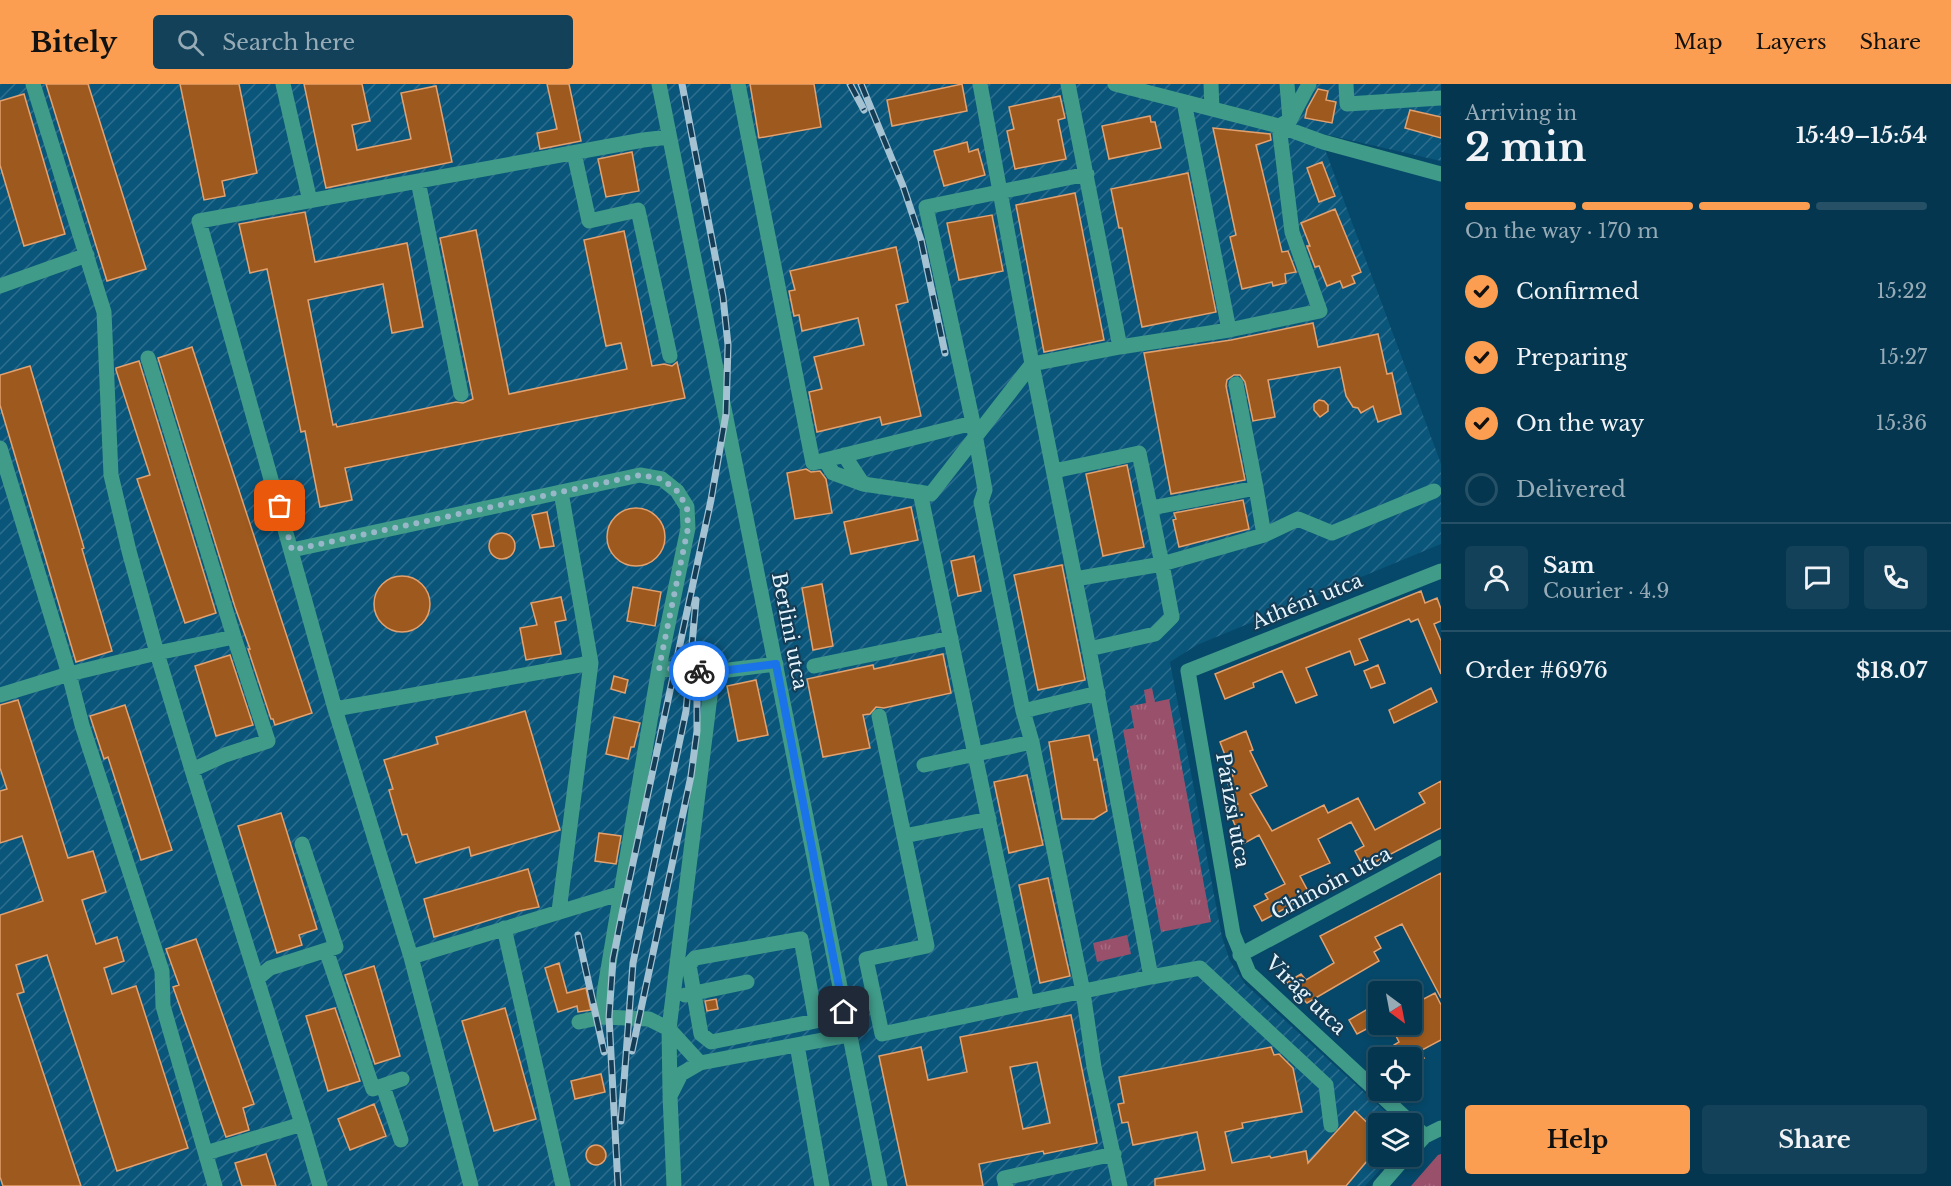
<!DOCTYPE html>
<html lang="en">
<head>
<meta charset="utf-8">
<style>
  :root { --surface:#04364f; --page:#124159; --text:#f1f3f6; --muted:#97abb7; --line:#255066; --accent:#fb9e51 }
  body { margin:0; font-family:"Libre Baskerville",serif; background:var(--page); color:var(--text); height:100vh; display:flex; flex-direction:column; font-size:22px; white-space:nowrap }
  * { box-sizing:border-box; margin:0 }
  p { font-size:20px; color:var(--muted) }
  .icon { flex:none; width:33px; height:33px; fill:none; stroke:currentColor; stroke-width:2; stroke-linecap:round; stroke-linejoin:round }
  .map { position:relative; flex:1; overflow:hidden }
  .panel { display:flex; flex-direction:column; background:var(--surface); width:510px }
  .panel>* { flex:none }
  .needle { width:39px; rotate:148deg }
  .tools { position:absolute; left:1368px; top:897px; display:grid; gap:12px }
  .tools a { display:grid; place-items:center; width:54px; height:54px; border-radius:6px; background:var(--surface); box-shadow:0 3px 9px #0003,0 0 0 2px var(--line); font-size:30px }
  .pin { position:absolute; display:grid; place-items:center; width:51px; height:51px; color:#fff; margin:-26px; border-radius:12px; box-shadow:0 3px 9px #0006 }
  .courier { position:absolute; display:grid; place-items:center; width:60px; height:60px; margin:-30px; border:4px solid #1a73e8; border-radius:50%; background:#fff; color:#222; box-shadow:0 2px 8px #0007 }
  .overview em { font-style:normal; font-weight:700 }
  .overview div { display:flex; flex-direction:column-reverse }
  .overview { display:flex; align-items:center; justify-content:space-between; height:102px; padding:0 24px }
  h1 { font-size:39px; font-weight:700; line-height:45px }
  .bar { display:grid; grid-template-columns:repeat(4,1fr); gap:9px 6px; align-content:center; height:72px; padding:0 24px }
  .bar i { height:8px; border-radius:4px; background:var(--line) }
  .bar .selected { background:var(--accent) }
  .bar p { grid-column:span 4 }
  .line { display:flex; align-items:center; gap:15px; padding:0 24px; border-top:2px solid var(--line) }
  .line div { flex:1 }
  .round { display:grid; place-items:center; flex:none; width:63px; height:63px; border-radius:6px; background:var(--page) }
  ol { padding:0 24px; list-style:none }
  li { display:flex; align-items:center; gap:18px; height:66px }
  li p { margin-inline-start:auto }
  li .icon { padding:6px; border-radius:50%; background:var(--accent); color:#111; stroke-width:4 }
  li:last-child { color:var(--muted) }
  li i { width:33px; height:33px; border:3px solid var(--line); border-radius:50% }
  .primary-button { display:flex; gap:12px; margin-top:auto; padding:12px 24px }
  .primary-button a { flex:1; height:69px; border-radius:6px; background:var(--accent); color:#111; font-size:24px; font-weight:700; line-height:69px; text-align:center }
  .primary-button a+a { background:var(--page); color:var(--text) }
  header { display:flex; align-items:center; gap:36px; box-sizing:border-box; height:84px; padding:0 30px; background:var(--accent); color:#111 }
  header strong { font-size:28px }
  nav { display:flex; gap:33px; margin-inline-start:auto; font-size:21px }
  .search { width:420px; height:54px; background:var(--page); display:flex; align-items:center; gap:15px; box-sizing:border-box; padding:0 21px; border-radius:6px; color:var(--muted); font-size:22px }
  main { display:flex; flex:1; min-height:0 }
  .map>svg:first-child { display:block }
</style>
</head>
<body>
<header>
<strong>Bitely</strong>
<div class="search"><svg class="icon" aria-label="search" viewBox="0 0 24 24"><circle cx="10" cy="10" r="6"/><path d="M15 15l6 6"/></svg>Search here</div>
<nav><a>Map</a><a>Layers</a><a>Share</a></nav>
</header>
<main>
<div class="map">
<svg width="1441" height="1102" viewBox="0 0 1441 1102">
  <defs>
    <pattern id="industrial-furrows" width="10" height="10" patternUnits="userSpaceOnUse" patternTransform="scale(1.5)"><rect width="10" height="10" fill="#0a557a"/><path d="M-1 1l2-2M0 10L10 0M9 11l2-2" fill="none" stroke="#2e6e8e"/></pattern>
    <pattern id="park-tufts" width="24" height="20" patternUnits="userSpaceOnUse" patternTransform="scale(1.5)"><rect width="24" height="20" fill="#99516b"/><path d="M3 7l-1-3M5 7V3M7 7l1-3M15 17l-1-3M17 17v-4M19 17l1-3" fill="none" stroke="#a76b81"/></pattern>
  </defs>
  <rect width="100%" height="100%" fill="#064869"/>
  <!-- industrial -->
  <path fill="url(#industrial-furrows)" d="M0,0H1441V77L1319,49L1441,380V460L1197,561L1170,578L1222,853L1230,877L1245,900L1398,1039L1378,1040V1072L1392,1073L1365,1102H0Z"/>
  <!-- park -->
  <path fill="url(#park-tufts)" d="M1152,604L1155,618L1169,615L1211,838L1161,848L1123,646L1134,644L1130,622L1146,619L1144,606Z
    M1127,851L1131,870L1097,878L1093,859Z
    M1441,1070V1102H1411L1438,1071Z"/>
  <!-- building -->
  <path fill="#9e5a1e" stroke="#e3a16f" stroke-width="1.5" fill-rule="evenodd" d="M46,0H88L146,185L107,197Z
    M180,0H239L257,89L222,97L225,112L204,116Z
    M304,0H362L370,37L352,41L357,66L411,55L401,9L436,2L452,78L326,104Z
    M547,0H569L581,57L540,65L537,49L557,45Z
    M750,0H814L821,43L759,54Z
    M962,0L967,27L892,42L887,16Z
    M1318,5L1328,7L1326,16L1336,18L1332,39L1305,34L1307,25Z
    M24,10L65,150L24,162L0,81V17Z
    M1060,12L1065,34L1058,36L1066,75L1015,85L1007,47L1014,45L1009,23Z
    M1410,26L1441,33V54L1405,44Z
    M1150,32L1151,38H1155L1161,64L1109,75L1102,42Z
    M1213,44L1270,50L1271,56L1256,61L1282,168L1288,167L1296,188L1285,190L1286,199L1273,202L1272,198L1242,205L1230,153L1236,151Z
    M967,58L969,68L978,65L985,91L944,102L934,67Z
    M632,68L639,107L606,113L598,75Z
    M1322,78L1335,112L1319,118L1307,84Z
    M1188,89L1216,228L1142,243L1122,144H1119L1111,105Z
    M1075,109L1104,256L1044,268L1016,121Z
    M1335,125L1361,188L1352,192L1355,199L1343,204L1340,197L1327,202L1319,182L1315,183L1307,162H1310L1301,139Z
    M305,128L315,178L407,159L423,243L392,249L383,200L308,216L333,341L336,340L337,343L456,318L463,319L473,315L440,154L476,146L509,310L627,285L621,259L606,262L584,156L624,147L652,282L664,280L672,282L677,278L685,314L345,384L352,416L320,423L305,347L301,348L267,185L250,189L239,140Z
    M992,131L1003,187L959,196L947,139Z
    M896,163L908,218L896,221L921,332L882,341L880,333L817,348L809,308L822,305L814,273L864,261L858,234L802,247L799,231L794,232L789,207L795,206L790,187Z
    M1313,239L1318,263L1378,250L1387,290L1392,289L1401,330L1378,338L1373,322L1361,329L1358,324L1353,323L1346,312L1340,283L1268,296L1275,333L1253,337L1245,298L1240,291H1234L1227,296L1226,302L1245,396L1171,410L1144,269L1231,256Z
    M192,263L312,629L275,641L273,635H271L248,565H250L235,523L158,274Z
    M139,277L216,529L185,539L137,395L150,391L116,286V284Z
    M30,282L84,464L82,465L112,567L76,578L0,321V291Z
    M1319,316L1324,317L1328,321V327L1320,333L1314,326V320Z
    M1127,381L1144,463L1103,472L1086,390Z
    M806,385L811,388L820,387L826,395L832,429L795,435L787,389Z
    M1243,416L1249,445L1179,463L1173,436L1176,435L1174,429Z
    M911,423L918,456L851,470L844,438Z
    M607 453a29 29 0 1 1 58 0a29 29 0 1 1-58 0Z
    M547,428L554,462L540,464L532,431Z
    M489 462a13 13 0 1 1 26 0a13 13 0 1 1-26 0Z
    M974,472L981,507L958,512L951,477Z
    M1062,481L1085,596L1038,606L1014,491Z
    M374 520a28 28 0 1 1 56 0a28 28 0 1 1-56 0Z
    M822,500L833,562L813,566L802,504Z
    M633,503L661,508L655,542L627,537Z
    M1421,507L1425,519L1437,514L1441,525V537L1434,540L1441,557V590L1418,535L1411,538L1409,535L1359,555L1368,576L1355,581L1350,567L1306,584L1317,611L1296,619L1282,587L1253,599L1254,603L1225,615L1215,590Z
    M561,513L566,536L555,538L561,570L526,576L520,544L537,541L531,519Z
    M943,570L951,609L884,624L876,623L870,630L863,631L870,664L823,673L807,595L873,581L874,585Z
    M230,571L253,641L216,652L195,582Z
    M1378,581L1385,599L1371,604L1364,587Z
    M614,592L628,596L625,609L611,605Z
    M756,596L768,651L738,657L727,602Z
    M1431,604L1437,618L1394,639L1389,626Z
    M18,616L68,774L93,767L106,808L82,816L96,860L117,853L124,877L104,884L112,910L136,902L188,1064L117,1087L47,871L16,881L24,908L17,910L81,1102H3L0,1093V831L43,817L22,752L0,759V707L7,705L0,684V621Z
    M125,621L172,766L141,776L108,673L104,675L90,632Z
    M525,627L560,746L471,772L469,763L416,779L407,750L402,751L389,706L393,705L384,676L438,660L436,653Z
    M614,633L640,639L634,663H631L628,675L606,670Z
    M1246,647L1253,666L1250,667L1267,702L1250,710L1272,747L1324,721L1328,729L1358,714L1375,746L1425,719L1419,709L1441,697V744L1364,784L1355,767L1364,762L1351,738L1318,755L1330,779L1300,792L1310,811L1262,837L1254,822L1268,815L1265,810L1285,800L1259,751L1243,760L1229,727L1238,720L1226,696L1233,692L1220,658Z
    M1089,651L1094,676L1097,675L1107,727L1094,735H1062L1049,658Z
    M1027,691L1043,761L1009,769L994,698Z
    M281,729L317,845L299,851L302,861L277,869L238,742Z
    M599,749L621,752L616,780L595,777Z
    M528,785L539,823L519,827L434,853L424,815Z
    M1441,789V914L1402,840L1375,853L1381,864L1374,868L1379,877L1307,919L1286,899L1301,890L1306,896L1334,879L1320,852Z
    M1048,794L1070,892L1040,899L1019,801Z
    M196,855L254,1020L243,1024L249,1046L226,1053L173,903L179,901L166,865Z
    M559,879L567,909L586,904L591,926L578,928L577,922L558,928L545,884Z
    M374,882L400,972L375,980L345,891Z
    M1435,909L1441,921V956L1420,967L1424,974H1401L1394,961L1399,958L1390,940H1412V921Z
    M716,915L718,925L707,927L705,917Z
    M1378,919V939L1357,950L1349,936Z
    M335,924L360,997L328,1007L306,932Z
    M505,924L536,1035L494,1047L462,937Z
    M1071,931L1097,1059L1044,1070L1043,1067L979,1080L983,1102H907L879,972L921,963L928,996L967,988L960,953ZM1037,978L1050,1039L1023,1045L1010,983Z
    M1271,963L1274,971L1279,970L1293,984L1302,1028L1242,1039L1243,1044L1225,1048L1232,1079L1270,1072L1271,1074L1306,1067L1308,1079L1355,1027L1378,1049V1064L1346,1102H1155V1095L1205,1086L1197,1048L1133,1061L1128,1038L1122,1039L1118,1020L1124,1019L1119,993Z
    M601,990L605,1008L575,1015L571,997Z
    M374,1020L386,1052L350,1066L338,1035Z
    M586 1071a10 10 0 1 1 20 0a10 10 0 1 1-20 0Z
    M266,1070L276,1102H242L235,1079Z"/>
  <g fill="none" stroke-linecap="round" stroke-linejoin="round">
    <!-- minor -->
    <path stroke="#409b89" stroke-width="15" d="M283,0L310,117
      M659,0L880,1102
      M738,0L813,379L973,339
      M980,0L1032,280L1089,565L1151,893L1200,884L1326,1001L1331,1041
      M1068,0L1120,263
      M1115,0L1279,42L1323,58L1441,90
      M1211,0L1212,25
      M1287,0L1290,36
      M1346,0L1347,20L1441,14
      M1184,18L1229,246
      M574,69L589,137L638,126L670,272
      M1087,90L926,123L973,339L985,406L981,418L1023,627L1032,658L1083,908L1094,983L1120,1102
      M418,97L461,310
      M0,202L87,171
      M148,274L234,553
      M0,364L69,590L157,569L129,467L111,391L104,228L33,0
      M844,371L863,400L931,410L1032,280L1120,263L1229,246L1320,227L1292,148L1279,42L1290,36L1309,0
      M825,376L833,389L863,400
      M1054,387L1139,369L1162,480L1075,495
      M561,408L591,579L335,625L199,137L643,56L669,53
      M920,408L1027,919L1151,893
      M1151,424L1256,404L1236,300
      M1264,451L1298,435L1332,449L1434,407
      M292,466L640,391L662,395L677,407L687,423L688,444L659,584
      M1089,565L1155,550L1172,533L1162,480L1264,451L1256,404
      M814,582L951,554
      M0,611L69,590L82,641L162,887L163,922L215,1102
      M335,625L411,873L622,809
      M1023,627L1098,609
      M879,632L927,862L866,875L882,950L1027,919
      M924,681L1032,658
      M192,686L157,569L234,553L268,657L225,671L192,686L302,1040
      M904,752L989,735
      M559,827L591,579
      M504,844L563,1102
      M801,855L816,937L711,958L701,950L689,881L695,874Z
      M326,866L373,1005L402,995
      M1240,871L1441,763
      M411,873L471,1102
      M258,894L270,884L336,863L302,760
      M685,911L747,898
      M603,933L604,909L659,584L713,588
      M579,938L603,933L649,935L669,945L713,588L776,580
      M669,945L700,979L849,951
      M669,945L670,1009
      M797,961L822,1102
      M383,1002L401,1056
      M1425,1052L1249,889L1233,850L1188,587L1441,487
      M1412,1066L1425,1052L1441,1044
      M206,1069L302,1040L320,1102
      M674,1102L670,1012L681,990L700,979
      M1006,1102L1004,1094L1114,1070
      M1380,1102L1406,1072"/>
    <!-- rail casing -->
    <g stroke="#a5c2d3" stroke-width="7">
      <path id="rail" d="M850,0L864,26
        M861,0L903,102L921,156L945,269
        M578,851L604,968
        M632,967L691,692L697,647V586
        M621,1037L633,879L686,627L696,516
        M618,1102L609,933L613,875L622,830L711,416L726,330L728,261L723,213L682,0"/>
    </g>
    <!-- rail -->
    <use href="#rail" stroke="#143d55" stroke-width="4.5" stroke-dasharray="14" stroke-linecap="butt"/>
  </g>
  <g fill="none" stroke-linecap="round" stroke-linejoin="round">
    <!-- done -->
    <path stroke="#98b8ca" stroke-width="6" stroke-dasharray="0 10.8" d="M280,422L292,466L640,391L662,395L677,407L687,423L688,444L659,584L699,587"/>
    <!-- route -->
    <path stroke="#1a73e8" stroke-width="8" d="M699,587L713,588L776,580L844,928"/>
  </g>
  <g text-anchor="middle" stroke-width="4.5" stroke-linejoin="round" paint-order="stroke">
    <!-- street labels -->
    <g font-size="20" fill="#e6f4fe" stroke="#143d55">
      <text transform="translate(1307 517) rotate(-22)" y="7">Athéni utca</text>
      <text transform="translate(790 547) rotate(79)" y="7">Berlini utca</text>
      <text transform="translate(1233 726) rotate(80)" y="7">Párizsi utca</text>
      <text transform="translate(1331 799) rotate(-28)" y="7">Chinoin utca</text>
      <text transform="translate(1306 911) rotate(44)" y="7">Virág utca</text>
    </g>
  </g>
</svg>
<div class="tools">
<a><svg class="needle" viewBox="-14 -14 28 28"><path d="M0-13l5 13h-10z" fill="#e53935"/><path d="M0 13l5-13h-10z" fill="#97abb7"/></svg></a>
<a><svg class="icon" aria-label="locate" viewBox="0 0 24 24"><circle cx="12" cy="12" r="6"/><path d="M12 2v4M12 18v4M2 12h4M18 12h4"/></svg></a>
<a><svg class="icon" aria-label="layers" viewBox="0 0 24 24"><path d="M12 4l9 5-9 5-9-5zM3 14l9 5 9-5"/></svg></a>
</div>
<div class="pin" style="left:280px;top:422px;background:#ea580c"><svg class="icon" aria-label="bag" viewBox="0 0 24 24"><path d="M5 8h14l-1 12H6zM9 8a3 3 0 0 1 6 0"/></svg></div>
<div class="pin" style="left:844px;top:928px;background:#1f2937"><svg class="icon" aria-label="home" viewBox="0 0 24 24"><path d="M3 11l9-7 9 7M6 9v11h12V9"/></svg></div>
<div class="courier" style="left:699px;top:587px"><svg class="icon" aria-label="bike" viewBox="0 0 24 24"><circle cx="6" cy="16" r="4"/><circle cx="18" cy="16" r="4"/><path d="M6 16l4-8h5l3 8M10 8l3 8H6M13 5h3"/></svg></div>
</div>
<section class="panel">
<div class="overview"><div><h1>2 min</h1><p>Arriving in</p></div><em>15:49–15:54</em></div>
<div class="bar"><i class="selected"></i><i class="selected"></i><i class="selected"></i><i></i><p>On the way · 170 m</p></div>
<ol>
<li><svg class="icon" aria-label="check" viewBox="0 0 24 24"><path d="M5 12l5 5 9-10"/></svg>Confirmed<p>15:22</p></li>
<li><svg class="icon" aria-label="check" viewBox="0 0 24 24"><path d="M5 12l5 5 9-10"/></svg>Preparing<p>15:27</p></li>
<li><svg class="icon" aria-label="check" viewBox="0 0 24 24"><path d="M5 12l5 5 9-10"/></svg>On the way<p>15:36</p></li>
<li><i></i>Delivered</li>
</ol>
<div class="line" style="height:108px"><a class="round"><svg class="icon" aria-label="person" viewBox="0 0 24 24"><circle cx="12" cy="8" r="4"/><path d="M4 21q1-7 8-7t8 7"/></svg></a><div><b>Sam</b><p>Courier · 4.9</p></div><a class="round"><svg class="icon" aria-label="chat" viewBox="0 0 24 24"><path d="M4 5h16v11H9l-5 4z"/></svg></a><a class="round"><svg class="icon" aria-label="phone" viewBox="0 0 24 24"><path d="M5 4h4l2 5-3 2q2 4 5 5l2-3 5 2v4C11 20 4 13 5 4z"/></svg></a></div>
<div class="line" style="height:78px"><div>Order #6976</div><b>$18.07</b></div>
<div class="primary-button"><a>Help</a><a>Share</a></div>
</section>
</main>
</body>
</html>
